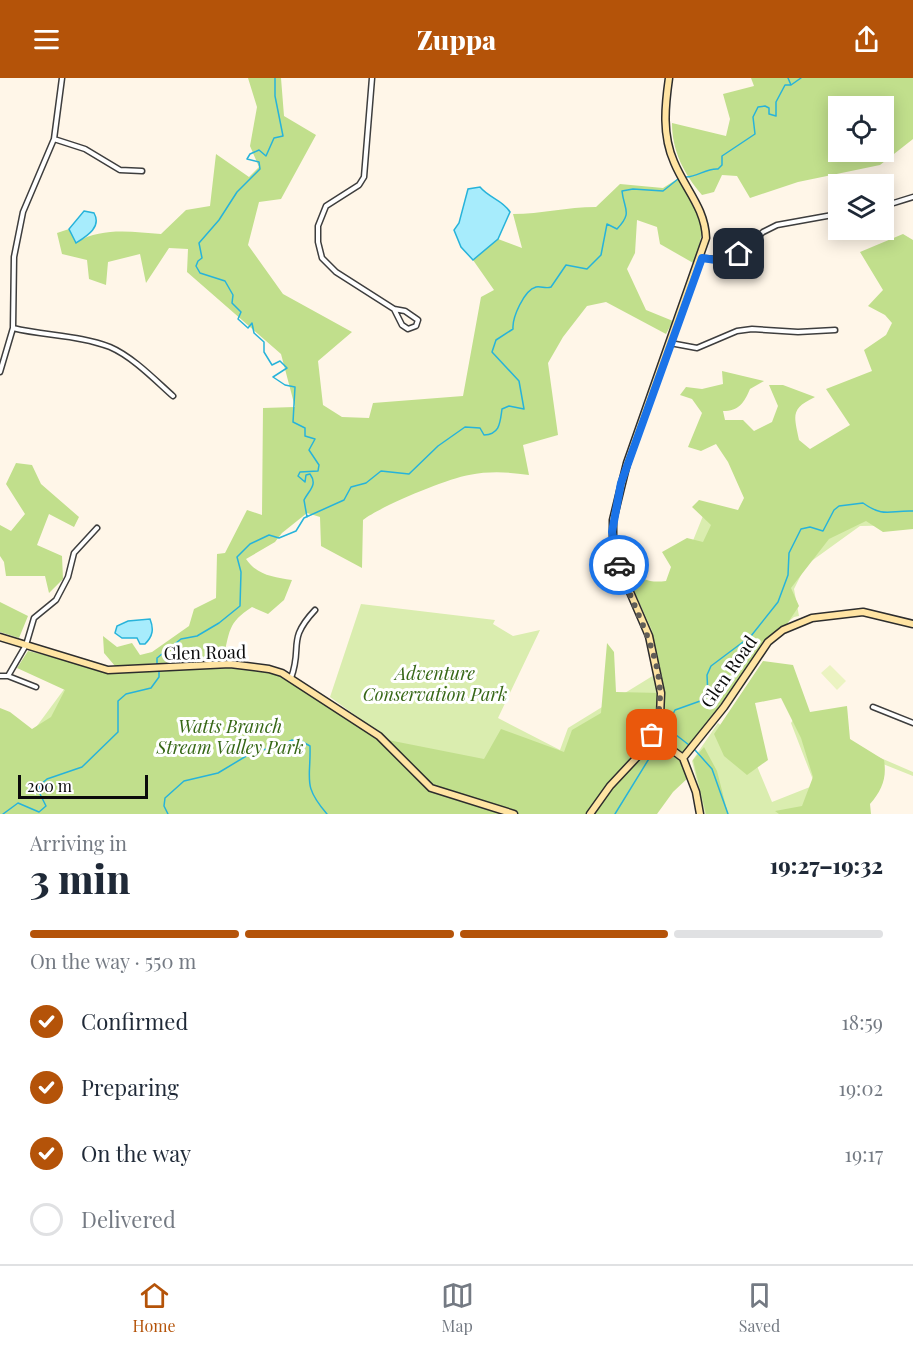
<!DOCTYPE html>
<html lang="en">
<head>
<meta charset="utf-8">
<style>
  :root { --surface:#fff; --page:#f6f6f7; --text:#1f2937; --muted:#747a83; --line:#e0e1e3; --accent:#b45309 }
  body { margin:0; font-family:"Playfair Display",serif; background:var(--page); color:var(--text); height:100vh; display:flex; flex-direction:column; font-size:22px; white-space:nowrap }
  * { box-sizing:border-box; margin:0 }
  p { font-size:20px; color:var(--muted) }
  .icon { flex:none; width:33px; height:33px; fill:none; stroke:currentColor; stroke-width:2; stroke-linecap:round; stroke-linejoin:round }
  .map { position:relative; height:736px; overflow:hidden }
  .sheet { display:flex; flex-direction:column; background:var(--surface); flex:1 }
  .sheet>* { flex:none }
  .fabs { position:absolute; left:828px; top:18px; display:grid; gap:12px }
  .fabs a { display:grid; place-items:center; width:66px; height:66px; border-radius:0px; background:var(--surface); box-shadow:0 3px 15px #0003; font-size:30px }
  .scale { position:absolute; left:18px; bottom:15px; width:130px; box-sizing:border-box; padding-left:6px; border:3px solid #0b0b0b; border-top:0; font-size:16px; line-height:21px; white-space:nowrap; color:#0b0b0b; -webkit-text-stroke:4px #fff; paint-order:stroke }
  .pin { position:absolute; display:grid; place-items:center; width:51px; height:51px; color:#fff; margin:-26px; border-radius:12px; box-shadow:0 3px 9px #0006 }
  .courier { position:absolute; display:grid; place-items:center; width:60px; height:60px; margin:-30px; border:4px solid #1a73e8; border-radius:50%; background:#fff; color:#222; box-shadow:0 2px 8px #0007 }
  .summary em { font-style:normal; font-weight:800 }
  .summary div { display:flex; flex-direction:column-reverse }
  .summary { display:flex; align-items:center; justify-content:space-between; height:102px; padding:0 30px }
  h1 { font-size:39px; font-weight:800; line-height:45px }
  .bar { display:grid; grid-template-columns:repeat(4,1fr); gap:9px 6px; align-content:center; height:72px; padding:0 30px }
  .bar i { height:8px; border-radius:4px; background:var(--line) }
  .bar .on { background:var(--accent) }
  .bar p { grid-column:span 4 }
  ol { padding:0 30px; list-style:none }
  li { display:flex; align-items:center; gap:18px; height:66px }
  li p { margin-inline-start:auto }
  li .icon { padding:6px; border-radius:50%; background:var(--accent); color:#fff; stroke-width:4 }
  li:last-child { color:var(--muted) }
  li i { width:33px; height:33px; border:3px solid var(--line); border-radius:50% }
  header { display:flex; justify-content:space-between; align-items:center; height:78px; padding:0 30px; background:var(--accent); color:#fff; font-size:27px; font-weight:800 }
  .tab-bar { display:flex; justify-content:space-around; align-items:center; height:84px; border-top:2px solid var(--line); background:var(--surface); font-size:16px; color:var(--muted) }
  .tab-bar a { display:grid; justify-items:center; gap:3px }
  .tab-bar .on { color:var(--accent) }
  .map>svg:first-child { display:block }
</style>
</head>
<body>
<header><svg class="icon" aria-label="menu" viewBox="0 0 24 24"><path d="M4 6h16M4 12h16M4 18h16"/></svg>Zuppa<svg class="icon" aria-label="share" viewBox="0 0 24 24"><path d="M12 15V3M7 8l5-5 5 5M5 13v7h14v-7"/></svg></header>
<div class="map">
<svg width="913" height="736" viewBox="0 0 913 736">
  <rect width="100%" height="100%" fill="#fff6e8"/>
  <!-- green -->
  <path fill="#daedaf" d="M813,386L913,447L860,448L806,487L794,511L799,538L794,539L759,568L693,664L0,736V698L82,587L89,592L235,583L260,588L387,664L388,661L330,619L361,526L495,542L493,546L513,558L540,552L498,640L560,672L568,650L659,594L641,533L676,542L688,475L707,428L747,444Z
    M793,642L913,694V698L883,686L870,720V736H705L692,683L718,645L749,669L772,724L815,707L791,645Z"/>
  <!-- forest -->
  <path fill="#c1df8c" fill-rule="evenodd" d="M248,0H281L284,38L316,57L281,121L259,124L248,167L283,216L352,254L318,283L323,327L342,339L369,340L373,325L463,318L481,219L494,212L473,182L498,161L522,170L513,136C541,136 567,129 596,129L620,106L663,110L682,98L705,141L695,186L660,166L657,149L637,142L635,175L627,191L646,232L673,243L666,256L606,224L587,228L563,259L548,285L558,357L523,367L529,397C508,394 490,393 469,397C446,401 381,428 363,442L362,490L321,468L320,439L307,435L282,455L275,464L246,481C257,497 273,499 292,502L284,522L268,536L252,529C227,545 230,554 223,581L115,588L104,575L103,558L117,569L132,565L140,577L152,574L189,548L194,531L216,520L217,476L225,475L247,432L262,437L263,330L295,329L281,276L187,194L188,171L169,170L146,205L140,176L108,184L106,207L89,201L87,182L62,176L57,155L69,151L77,164C102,149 133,154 161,156L186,132L210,128L216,76L249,99L259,89L250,68L257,29Z
    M751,0H913V61L880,87L798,104L750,120L737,98L722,97L714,114L702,117C684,96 672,73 672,45L726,58L730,41L723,16L754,8ZM838,28H884V74H838Z
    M903,156L913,162V451L883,454L866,443L829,461L791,510L799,528L783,552L768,564L683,680L690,698L673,714L657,736H0V630L10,634L32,651L51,639L65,612L17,590L28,573L108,592L230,586L282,595L383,661L484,681L501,651L564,674L572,652L601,635L607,565L614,574L616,614L661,615L652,552L626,496L619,469C632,491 637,507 666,503L671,489L662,474L687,460L703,464L711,447L692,429L699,422L738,432L744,420L728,384L716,366L701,373L688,369L702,335L692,321L680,317L686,309L702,311L723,306L722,293L764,303L750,311C744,325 739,333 723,333L725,342H743L754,353L772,344L778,328L769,307H783L815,319C790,331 794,337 799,362L810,371L850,347L826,311L872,293L864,272L886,257L892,245L885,237L868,228L883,212L860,174Z
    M16,385L32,387L41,406L79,439L74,449L49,436L37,467L62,478L63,501L49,515L45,498H6L4,484L0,478V447L11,453L25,436L6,406Z
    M0,524L28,538L19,560L0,554Z
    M763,583L793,587L810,634L847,628L850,661L884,682C887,700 882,712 870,726L871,736H779L775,733L802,728L813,699L801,660L781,620L755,625L768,682L747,697L724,678L714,656Z
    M704,669L717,693L728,736H706L693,682Z"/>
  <!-- pitch -->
  <path fill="#ebf3c1" d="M830,587L846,603L837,612L821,595Z"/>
  <!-- water -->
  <path fill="#a7ecfc" stroke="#27b3da" stroke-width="1.5" d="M480,109C489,120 503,122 510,134L498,161L473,182L461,169L454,152L459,145L468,111Z
    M84,133L94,135C102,149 87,158 76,165L69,151Z
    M150,541C154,551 153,558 145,566H140L137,560H122L115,555L117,548L128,543Z"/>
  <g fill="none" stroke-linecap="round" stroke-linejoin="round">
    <!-- stream -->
    <path stroke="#27b3da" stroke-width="1.5" d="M275,0V18L283,58L274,60L266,78L259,72L250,76L247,81L259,84L260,91L237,114L219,142L199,165L202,180L198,183L196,188L200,195L225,203L233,217L232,225L241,234L238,241L248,250L252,245L254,255L264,264V274L272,287L280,283L287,290L273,299L285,307L295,309L293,344L305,350V358L315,361L309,372L319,387L318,393L300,394L298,398L305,404L306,397L310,396C318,407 309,412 304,422L307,439
      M788,0L791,7
      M686,99C698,99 706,90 718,91L722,87V78L755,56L753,39L758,29L765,28L769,30V36L776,38V24L785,7H791L801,0
      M157,586V580L181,561L197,558L219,545L240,528L241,494L237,479L250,466L269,457L279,460L296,453L304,440L344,422L351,409L366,405L381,393L409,396L438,368L465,349L480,350L484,357C500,356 500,345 502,331L509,328L524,331L519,303L492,274L496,262L513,251C512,240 524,212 536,209C541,208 546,211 551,209L566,187L587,191L601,177L607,146L617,151C633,134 624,132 622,113L633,111L663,113L678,101
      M665,654L671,653L689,667
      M660,662L675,632L703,622L708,617L707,597L711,588L751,558L778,524L788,497L789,475L801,451L810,449L823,453L834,432L839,428L863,425C884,440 890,432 913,433
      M695,672L712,691L728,736
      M3,736L18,725L39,734L46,728L39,714L40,707L47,701L82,689L118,654V623L126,616L151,610L159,599V593
      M168,736L164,728L165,720L184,703L218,695L253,674L281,668L292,662L301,663L310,668C311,702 302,707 327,736
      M615,736L658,666"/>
    <!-- minor casing -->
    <g stroke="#3e3e3e" stroke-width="7">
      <path id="minor" d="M372,0L364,99L359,107L326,128L318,148V164L322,180L336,194L394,231L405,233L418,242L416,248L408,251L402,247L394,231
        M54,61L85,71L120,92L142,93
        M884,128L913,119
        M702,180L716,181L739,176L763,154L777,147L838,136
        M13,250C45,258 79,257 110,269C133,279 155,302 173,318
        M670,265L697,270L737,253L752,251L798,254L835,252
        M0,294L13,250L14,179L23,134L54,61L62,0
        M0,598H8L26,567L34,540L56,522L68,499L74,475L97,450
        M8,598L36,609
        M291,600C303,568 286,563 315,532
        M873,629L913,645"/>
    </g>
    <!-- secondary casing -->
    <g stroke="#2d2d2d" stroke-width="9">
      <path id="secondary" d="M0,559L108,592L230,586L269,591L282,595L379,658L431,710L514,736
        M652,657L683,680
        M683,680L724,629L768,564L783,552L812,540L863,534L913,546
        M683,680L696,714L700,736
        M590,736L610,708L639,677L652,657L660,638L661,615L649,558L620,491L613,462V442L627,385L706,160C705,130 685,111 674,84C662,57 665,28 669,0"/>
    </g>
    <!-- minor -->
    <use href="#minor" stroke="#fff" stroke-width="4"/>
    <!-- secondary -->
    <use href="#secondary" stroke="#ffe4a3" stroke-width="6"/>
  </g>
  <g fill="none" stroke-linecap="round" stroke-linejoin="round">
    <!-- done -->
    <path stroke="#605d58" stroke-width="6" stroke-dasharray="0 10.8" d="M619,487C637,544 677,596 652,657"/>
    <!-- route -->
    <path stroke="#1a73e8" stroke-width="8" d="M619,487L612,454L621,405L702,180L716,182L739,176"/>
  </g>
  <g text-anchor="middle" stroke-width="6" stroke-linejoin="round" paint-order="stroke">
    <!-- street labels -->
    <g font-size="18" fill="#0b0b0b" stroke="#fff">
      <text transform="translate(205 575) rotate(-1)" y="6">Glen Road</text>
      <text transform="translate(729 594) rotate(-55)" y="6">Glen Road</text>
    </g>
    <!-- park labels -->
    <g font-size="18" font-style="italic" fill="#366716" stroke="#fff">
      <text x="435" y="602">Adventure<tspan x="435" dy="21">Conservation Park</tspan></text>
      <text x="230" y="655">Watts Branch<tspan x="230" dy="21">Stream Valley Park</tspan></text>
    </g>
  </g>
</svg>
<div class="fabs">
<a><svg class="icon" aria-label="locate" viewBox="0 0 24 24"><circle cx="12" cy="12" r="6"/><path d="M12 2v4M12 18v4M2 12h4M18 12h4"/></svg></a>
<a><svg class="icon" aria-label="layers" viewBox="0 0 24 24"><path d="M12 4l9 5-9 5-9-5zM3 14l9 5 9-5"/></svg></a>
</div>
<div class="scale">200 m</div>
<div class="pin" style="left:652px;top:657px;background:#ea580c"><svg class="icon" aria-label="bag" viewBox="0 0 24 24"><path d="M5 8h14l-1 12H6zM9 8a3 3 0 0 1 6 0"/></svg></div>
<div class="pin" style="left:739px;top:176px;background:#1f2937"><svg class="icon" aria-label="home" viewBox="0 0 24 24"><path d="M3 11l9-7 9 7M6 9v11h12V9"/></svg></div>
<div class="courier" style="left:619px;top:487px"><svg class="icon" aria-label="car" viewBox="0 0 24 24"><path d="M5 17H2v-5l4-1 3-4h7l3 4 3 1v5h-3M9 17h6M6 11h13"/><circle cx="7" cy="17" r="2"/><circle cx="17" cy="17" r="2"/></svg></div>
</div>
<section class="sheet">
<div class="summary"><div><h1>3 min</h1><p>Arriving in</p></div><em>19:27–19:32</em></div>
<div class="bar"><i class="on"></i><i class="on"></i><i class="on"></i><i></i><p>On the way · 550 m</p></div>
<ol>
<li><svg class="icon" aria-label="check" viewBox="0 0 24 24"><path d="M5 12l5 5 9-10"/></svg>Confirmed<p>18:59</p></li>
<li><svg class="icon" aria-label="check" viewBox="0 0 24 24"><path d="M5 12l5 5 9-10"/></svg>Preparing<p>19:02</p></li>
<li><svg class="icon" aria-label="check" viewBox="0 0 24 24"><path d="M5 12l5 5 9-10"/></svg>On the way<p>19:17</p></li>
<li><i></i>Delivered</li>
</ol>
</section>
<nav class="tab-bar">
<a class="on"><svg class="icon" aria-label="home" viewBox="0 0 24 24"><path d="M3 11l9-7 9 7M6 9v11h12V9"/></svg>Home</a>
<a><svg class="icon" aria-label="map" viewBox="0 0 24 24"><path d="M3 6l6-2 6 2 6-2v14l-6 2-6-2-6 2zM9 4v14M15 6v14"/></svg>Map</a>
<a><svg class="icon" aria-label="saved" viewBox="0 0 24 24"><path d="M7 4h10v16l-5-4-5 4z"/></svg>Saved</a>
</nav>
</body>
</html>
